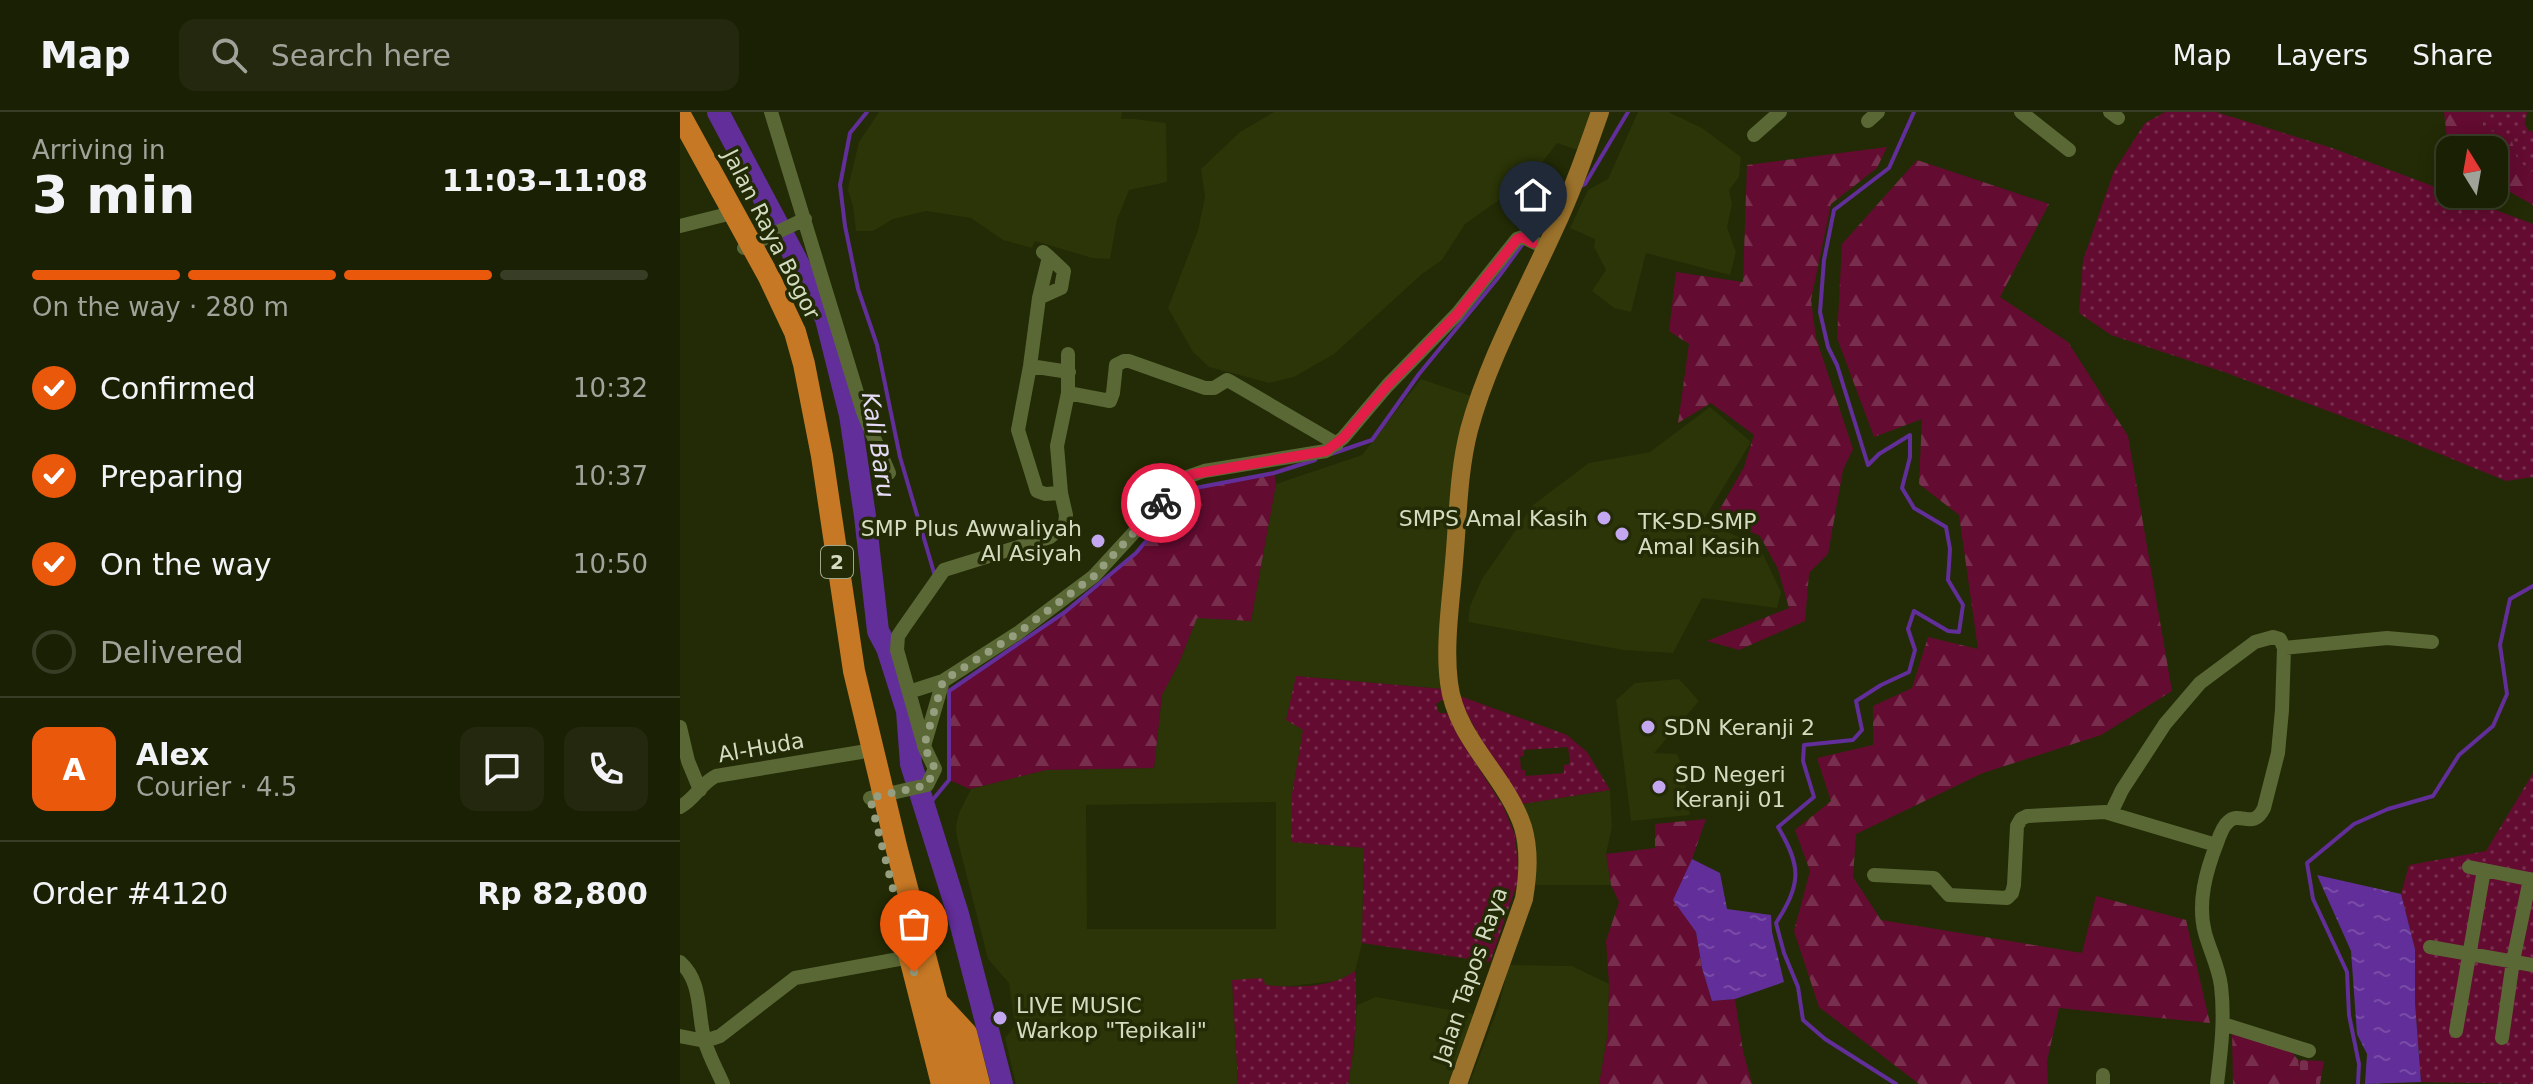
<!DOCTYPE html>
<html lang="en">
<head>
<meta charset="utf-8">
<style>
  :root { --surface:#1a2004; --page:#23280e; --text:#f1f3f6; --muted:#9fa39a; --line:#383e26; --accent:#ea580c }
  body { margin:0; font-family:"DejaVu Sans",sans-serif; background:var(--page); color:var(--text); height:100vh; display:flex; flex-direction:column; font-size:30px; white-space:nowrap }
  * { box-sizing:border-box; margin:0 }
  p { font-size:26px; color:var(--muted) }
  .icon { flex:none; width:44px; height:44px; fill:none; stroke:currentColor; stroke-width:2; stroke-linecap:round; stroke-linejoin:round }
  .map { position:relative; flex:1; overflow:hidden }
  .side { display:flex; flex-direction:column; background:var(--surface); width:680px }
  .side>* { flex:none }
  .needle { width:52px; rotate:349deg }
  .fabs { position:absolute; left:1756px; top:24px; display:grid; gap:16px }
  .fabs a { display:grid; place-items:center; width:72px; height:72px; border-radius:16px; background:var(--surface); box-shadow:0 4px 20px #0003,0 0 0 2px var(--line); font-size:40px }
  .pin { position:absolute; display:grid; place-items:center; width:68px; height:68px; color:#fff; margin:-82px -34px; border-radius:50% 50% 50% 0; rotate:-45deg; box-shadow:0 0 8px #0007 }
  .pin .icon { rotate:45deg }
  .courier { position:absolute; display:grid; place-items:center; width:80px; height:80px; margin:-40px; border:6px solid #e11d48; border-radius:50%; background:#fff; color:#222; box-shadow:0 2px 10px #0007 }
  .overview em { font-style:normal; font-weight:800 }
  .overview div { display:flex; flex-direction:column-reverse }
  .overview { display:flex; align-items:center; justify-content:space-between; height:136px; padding:0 32px }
  h1 { font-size:52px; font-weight:800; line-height:60px }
  .bar { display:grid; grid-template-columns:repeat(4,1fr); gap:12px 8px; align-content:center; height:96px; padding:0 32px }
  .bar i { height:10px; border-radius:6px; background:var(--line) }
  .bar .on { background:var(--accent) }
  .bar p { grid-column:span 4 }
  .line { display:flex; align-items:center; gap:20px; padding:0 32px; border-top:2px solid var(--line) }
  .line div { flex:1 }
  .round { display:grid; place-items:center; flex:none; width:84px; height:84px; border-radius:16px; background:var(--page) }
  ol { padding:0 32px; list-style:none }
  li { display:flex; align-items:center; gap:24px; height:88px }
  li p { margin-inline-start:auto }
  li .icon { padding:8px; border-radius:50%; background:var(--accent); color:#fff; stroke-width:4 }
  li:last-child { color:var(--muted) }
  li i { width:44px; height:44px; border:4px solid var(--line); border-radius:50% }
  header { display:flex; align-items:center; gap:48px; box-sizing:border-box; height:112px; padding:0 40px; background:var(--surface); border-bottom:2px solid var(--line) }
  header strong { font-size:38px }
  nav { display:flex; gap:44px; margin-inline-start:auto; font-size:28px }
  .search { width:560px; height:72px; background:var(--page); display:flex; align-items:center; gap:20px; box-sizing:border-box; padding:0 28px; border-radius:16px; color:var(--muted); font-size:30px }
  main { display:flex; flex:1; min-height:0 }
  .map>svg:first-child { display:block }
</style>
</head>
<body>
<header>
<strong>Map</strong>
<div class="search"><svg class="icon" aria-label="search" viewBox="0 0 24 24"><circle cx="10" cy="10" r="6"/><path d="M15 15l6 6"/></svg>Search here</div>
<nav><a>Map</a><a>Layers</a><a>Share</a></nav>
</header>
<main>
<section class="side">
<div class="overview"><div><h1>3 min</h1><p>Arriving in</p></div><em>11:03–11:08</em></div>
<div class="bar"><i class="on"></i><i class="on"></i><i class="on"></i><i></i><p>On the way · 280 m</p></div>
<ol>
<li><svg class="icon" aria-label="check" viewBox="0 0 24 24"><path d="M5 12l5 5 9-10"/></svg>Confirmed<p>10:32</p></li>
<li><svg class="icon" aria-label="check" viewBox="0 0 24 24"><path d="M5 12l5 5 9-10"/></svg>Preparing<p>10:37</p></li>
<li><svg class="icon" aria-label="check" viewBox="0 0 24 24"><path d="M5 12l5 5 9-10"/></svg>On the way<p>10:50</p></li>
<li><i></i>Delivered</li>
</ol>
<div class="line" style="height:144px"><b class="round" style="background:var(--accent);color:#fff">A</b><div><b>Alex</b><p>Courier · 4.5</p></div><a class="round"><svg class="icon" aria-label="chat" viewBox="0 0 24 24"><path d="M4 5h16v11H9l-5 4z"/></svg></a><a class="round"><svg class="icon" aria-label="phone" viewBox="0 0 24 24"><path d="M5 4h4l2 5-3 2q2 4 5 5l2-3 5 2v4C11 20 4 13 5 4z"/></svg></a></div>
<div class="line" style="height:104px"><div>Order #4120</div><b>Rp 82,800</b></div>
</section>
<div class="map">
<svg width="1853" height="972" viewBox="0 0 1853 972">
  <defs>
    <pattern id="grass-dots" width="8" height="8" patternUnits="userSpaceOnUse" patternTransform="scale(2)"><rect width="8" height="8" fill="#630b31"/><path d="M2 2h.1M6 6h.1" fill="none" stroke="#782e4d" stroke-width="1.8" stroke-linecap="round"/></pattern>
    <pattern id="forest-firs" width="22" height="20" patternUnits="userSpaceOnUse" patternTransform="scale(2)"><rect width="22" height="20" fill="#630b31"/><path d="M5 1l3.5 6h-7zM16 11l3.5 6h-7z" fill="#782e4d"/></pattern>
    <pattern id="cemetery-stones" width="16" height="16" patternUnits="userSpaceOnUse" patternTransform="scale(2)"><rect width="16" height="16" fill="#630b31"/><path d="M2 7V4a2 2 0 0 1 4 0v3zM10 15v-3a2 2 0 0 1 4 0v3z" fill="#782e4d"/></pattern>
    <pattern id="water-ripples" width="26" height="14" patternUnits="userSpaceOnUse" patternTransform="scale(2)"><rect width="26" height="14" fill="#622e9a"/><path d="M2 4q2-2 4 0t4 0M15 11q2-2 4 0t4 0" fill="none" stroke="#784ca6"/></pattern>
  </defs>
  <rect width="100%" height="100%" fill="#222b05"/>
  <!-- built -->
  <path fill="#2b3507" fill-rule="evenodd" d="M199,0H442L441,7H454L486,11L487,70L449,78L437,108L430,147L412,146L355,129L352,136L323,128L291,106L246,99L213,107L193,119H176L173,94L168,79L169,71L179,30Z
    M594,0H914L898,38L877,31L852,64L842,59L830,80L785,112L762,148L742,162L654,242L614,265L589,271L529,255L513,240L488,196L518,118L525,85L521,57L560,20Z
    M958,0H988L1022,16L1061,45L1059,65L1049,78L1052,93L1047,115L1056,140L1050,163L966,141L951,200L934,196L912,179L926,158L914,135L915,127L890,116L908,78L928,67Z
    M741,267L791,284L759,567L763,577L616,564L624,618L612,682L684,736L682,831L675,859L663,868L603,875L552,869L558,972H336L325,926L335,914L329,871L308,847L277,726L276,714L279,701L291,677L366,658L474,656L482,583L499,551L517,505L571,509L596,372L682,343ZM596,690V817H407L406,693Z
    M1030,295L1071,330L1023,409L1079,434L1101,480L1097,496L1022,486L993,541L943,538L788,510L790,494L802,467L853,393L909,351L970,340Z
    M999,567L1019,589L974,641L997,642L1003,655L1010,703L951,709L936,588L955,571Z
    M930,678L932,715L926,742L931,773H852L842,692Z
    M829,853L892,854L929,872L928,921L919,972H789L819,893Z
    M696,885L793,902L771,972H668L674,935L677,893Z"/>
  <!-- grass -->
  <path fill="url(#grass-dots)" fill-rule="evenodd" d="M1485,0H1536L1652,36L1853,112V365L1826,369L1723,327L1547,261L1431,223L1399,201L1403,148L1434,59L1465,11Z
    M1801,0H1847L1845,12L1848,18L1853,20V59L1851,60L1837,47L1832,29L1803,15Z
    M616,564L763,577L764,587L756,592L759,601H767L778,624L823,694L835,723L839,766L810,850L682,831L684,736L611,730L612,682L623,618L606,608Z
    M777,583L887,623L907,640L930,678L842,692L806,637ZM888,635L890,652L884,653V661L846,664L845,658H841L840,645L844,644V638Z
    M1853,661V972L1741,970L1735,891V837L1721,782L1729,753L1806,739Z
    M675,859C678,898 675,934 668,972H558L552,868L582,866L586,873C614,876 652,876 675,859Z"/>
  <!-- forest -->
  <path fill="url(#forest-firs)" d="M1764,0H1801L1803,15L1832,29L1837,47L1851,60L1853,59V93L1814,71V38H1775L1767,26Z
    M1207,35L1197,56L1151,92L1131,188L1136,226L1173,337L1163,358L1148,442L1129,461L1125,509L1059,538L1027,529L1109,496L1098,457L1080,424L1036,404L1064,355L1074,323L1031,291L998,311L1009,232L989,219L996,160L1063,170L1067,53Z
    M1237,48L1369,92L1320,185L1388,230L1448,324L1492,579L1421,623L1303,661L1176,722L1173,765L1201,808L1402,841L1416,784L1506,808L1530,911L1379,896L1367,949L1368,972H1239L1139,895L1114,819L1130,759L1115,718L1151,689L1137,646L1193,633V594L1232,576L1248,525L1298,537L1279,403L1239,372L1242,307L1194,325L1157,226L1162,132Z
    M594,361L596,372L571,509L517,506L499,551L482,583L474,656L366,658L290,677L269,668V579L385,500L456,441L510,377Z
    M1026,707L1012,747L994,788L1016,820L1022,856L1032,889L1055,887L1063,939L1072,972H919L928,921L929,872L926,829L939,790L931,773L926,742L975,736V712Z
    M1552,919L1607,934L1618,948L1622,972H1553Z"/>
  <!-- cemetery -->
  <path fill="url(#cemetery-stones)" d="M1618,948L1644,949L1640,972H1622Z"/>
  <!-- water -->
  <path fill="url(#water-ripples)" d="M1012,747L1040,761L1047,797L1091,803L1092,820L1104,870L1055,887L1032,889L1022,856L1016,820L993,788Z
    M1637,763L1721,782L1735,837V891L1741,970L1685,972L1687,942L1677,922L1671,839Z"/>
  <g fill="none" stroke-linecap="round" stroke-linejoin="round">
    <!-- stream -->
    <path stroke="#622e9a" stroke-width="4" d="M187,0L170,21L160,73L165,114L178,177L197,233L220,345L255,464
      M901,74L905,72L948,0
      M651,342L692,328L739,262L817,167L877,85L883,83
      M246,696L269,668V579L385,500L456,441L510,377L594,361L635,348
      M1216,972L1145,927L1123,908L1118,875L1104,841L1096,811C1121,772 1122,755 1098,715L1134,685L1123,649L1124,633L1173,628L1182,618L1176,589L1201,573L1229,560L1235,538L1228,517L1234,499L1268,519L1279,520L1283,493L1268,468L1270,437L1266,415L1234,396L1222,376L1230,345V323L1199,342L1188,353L1157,253L1148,235L1140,200L1144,148L1154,98L1209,56L1234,0
      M1678,972L1679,952L1669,903L1667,860L1633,787L1627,751L1674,712L1708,697L1753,684L1779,643L1813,614L1827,582L1820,533L1830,487L1853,474"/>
    <!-- river -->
    <path stroke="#622e9a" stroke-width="22" d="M38,0L116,147L146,207L170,303L185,404L198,519L207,536L227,599L231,652L278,802L322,972"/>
    <!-- minor -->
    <path stroke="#5a6836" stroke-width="14" d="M91,0L183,300L209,361
      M1341,0L1389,38
      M1430,0L1438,6
      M1188,9L1198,0
      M1074,23L1100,0
      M0,114L44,103
      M64,136L125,107
      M363,140L369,145L359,186L350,254L338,318L357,379L365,382L381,381
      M359,186L381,176L384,159L369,145
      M350,254L389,260
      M388,281L430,289L433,281L436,253L444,249H449L525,276H534L547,268L551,270L657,332
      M1604,536L1707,526L1752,530
      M229,580L263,569
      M0,615L8,649L20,678
      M244,633L217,538L218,524L224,515L264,458L370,425L385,412L386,403L381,381L377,334L388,281V242
      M190,686L247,673L255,657L244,634L263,569L338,521L414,464L504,366L524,359L646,339L663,326L707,274L777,202L837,127L843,125L866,136
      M0,695C15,687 21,671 36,664L181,640
      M1431,701L1442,678L1485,612L1520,571L1575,530L1593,525L1600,527L1604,536L1602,598L1598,641L1584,696C1573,719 1560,698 1548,710C1543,714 1539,725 1537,731C1526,759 1517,791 1525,821C1530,839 1539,856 1541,874C1545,907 1541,939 1537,972
      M1789,755L1853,768
      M1194,763L1254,766L1269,783L1327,786L1332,781L1334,773L1337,714L1341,707L1347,704L1425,700L1536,733
      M1750,835L1853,853
      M0,850C23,870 17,903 25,930C29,944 37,958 43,972
      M1543,912L1629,939
      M1776,919L1804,758
      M0,924L25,929L40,924L115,866L230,845
      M1822,926L1833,849L1850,767
      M1423,972V963"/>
    <!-- major -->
    <path stroke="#9b722b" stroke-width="18" d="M778,972L844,787C848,763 850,739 843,715C826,663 776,628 769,571C764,532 771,490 774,450C778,407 778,361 789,318C808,248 844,184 874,118C892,80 906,40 920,0"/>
    <!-- highway -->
    <path stroke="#c67824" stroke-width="22" d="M0,3L89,165L115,220L124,252L142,344L174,559L217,738L279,972
      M222,814L262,972
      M261,894L286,921L299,972"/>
  </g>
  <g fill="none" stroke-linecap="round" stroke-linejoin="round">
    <!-- done -->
    <path stroke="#959e7f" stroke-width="8" stroke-dasharray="0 14.4" d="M234,860L190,686L247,673L255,657L244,634L263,569L338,521L414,464L481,391"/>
    <!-- route -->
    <path stroke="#e11d48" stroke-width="10" d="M481,391L504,366L513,362L646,339L663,326L707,274L777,202L837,127L843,125L853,131"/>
  </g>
  <!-- markers -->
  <g fill="#c4a7f1" stroke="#222b05" stroke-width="3">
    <circle cx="924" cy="406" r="8"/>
    <circle cx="942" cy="422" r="8"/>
    <circle cx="418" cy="429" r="8"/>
    <circle cx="968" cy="615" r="8"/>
    <circle cx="979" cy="675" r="8"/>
    <circle cx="320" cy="906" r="8"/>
  </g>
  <g text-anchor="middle" stroke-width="7" stroke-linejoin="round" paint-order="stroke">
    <!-- shield labels -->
    <rect fill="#222b05" stroke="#9ea789" stroke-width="2" x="141" y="434" width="32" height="32" rx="6"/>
    <g font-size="20" font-weight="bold" fill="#d3dcc1">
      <text x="157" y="457">2</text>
    </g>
    <!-- street labels -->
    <g font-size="22" fill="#d3dcc1" stroke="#222b05">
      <text transform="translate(92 122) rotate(63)" y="8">Jalan Raya Bogor</text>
      <text transform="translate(81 635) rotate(-10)" y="8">Al-Huda</text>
      <text transform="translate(790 863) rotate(-71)" y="8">Jalan Tapos Raya</text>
    </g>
    <!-- poi labels -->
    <g font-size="22" fill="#d3dcc1" stroke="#222b05" text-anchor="start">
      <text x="908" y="414" text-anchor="end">SMPS Amal Kasih</text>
      <text x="958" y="417">TK-SD-SMP<tspan x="958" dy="25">Amal Kasih</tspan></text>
      <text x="402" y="424" text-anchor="end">SMP Plus Awwaliyah<tspan x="402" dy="25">Al Asiyah</tspan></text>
      <text x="984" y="623">SDN Keranji 2</text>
      <text x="995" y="670">SD Negeri<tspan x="995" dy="25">Keranji 01</tspan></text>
      <text x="336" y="901">LIVE MUSIC<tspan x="336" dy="25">Warkop "Tepikali"</tspan></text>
    </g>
    <!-- water labels -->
    <g font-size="24" font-style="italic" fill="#e6dcf8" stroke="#222b05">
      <text transform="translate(198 333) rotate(81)" y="8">Kali Baru</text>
    </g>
  </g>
</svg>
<div class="fabs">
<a><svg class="needle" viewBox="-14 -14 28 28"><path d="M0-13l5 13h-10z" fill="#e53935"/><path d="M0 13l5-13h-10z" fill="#9fa39a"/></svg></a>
</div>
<div class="pin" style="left:234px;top:860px;background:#ea580c"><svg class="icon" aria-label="bag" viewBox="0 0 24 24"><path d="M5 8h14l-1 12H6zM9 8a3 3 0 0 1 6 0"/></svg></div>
<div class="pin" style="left:853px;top:131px;background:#1f2937"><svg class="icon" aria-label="home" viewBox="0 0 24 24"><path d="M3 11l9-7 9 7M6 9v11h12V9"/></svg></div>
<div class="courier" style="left:481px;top:391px"><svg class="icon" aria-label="bike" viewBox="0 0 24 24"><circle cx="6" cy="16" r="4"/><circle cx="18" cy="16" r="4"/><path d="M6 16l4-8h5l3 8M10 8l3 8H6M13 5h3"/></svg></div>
</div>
</main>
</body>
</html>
